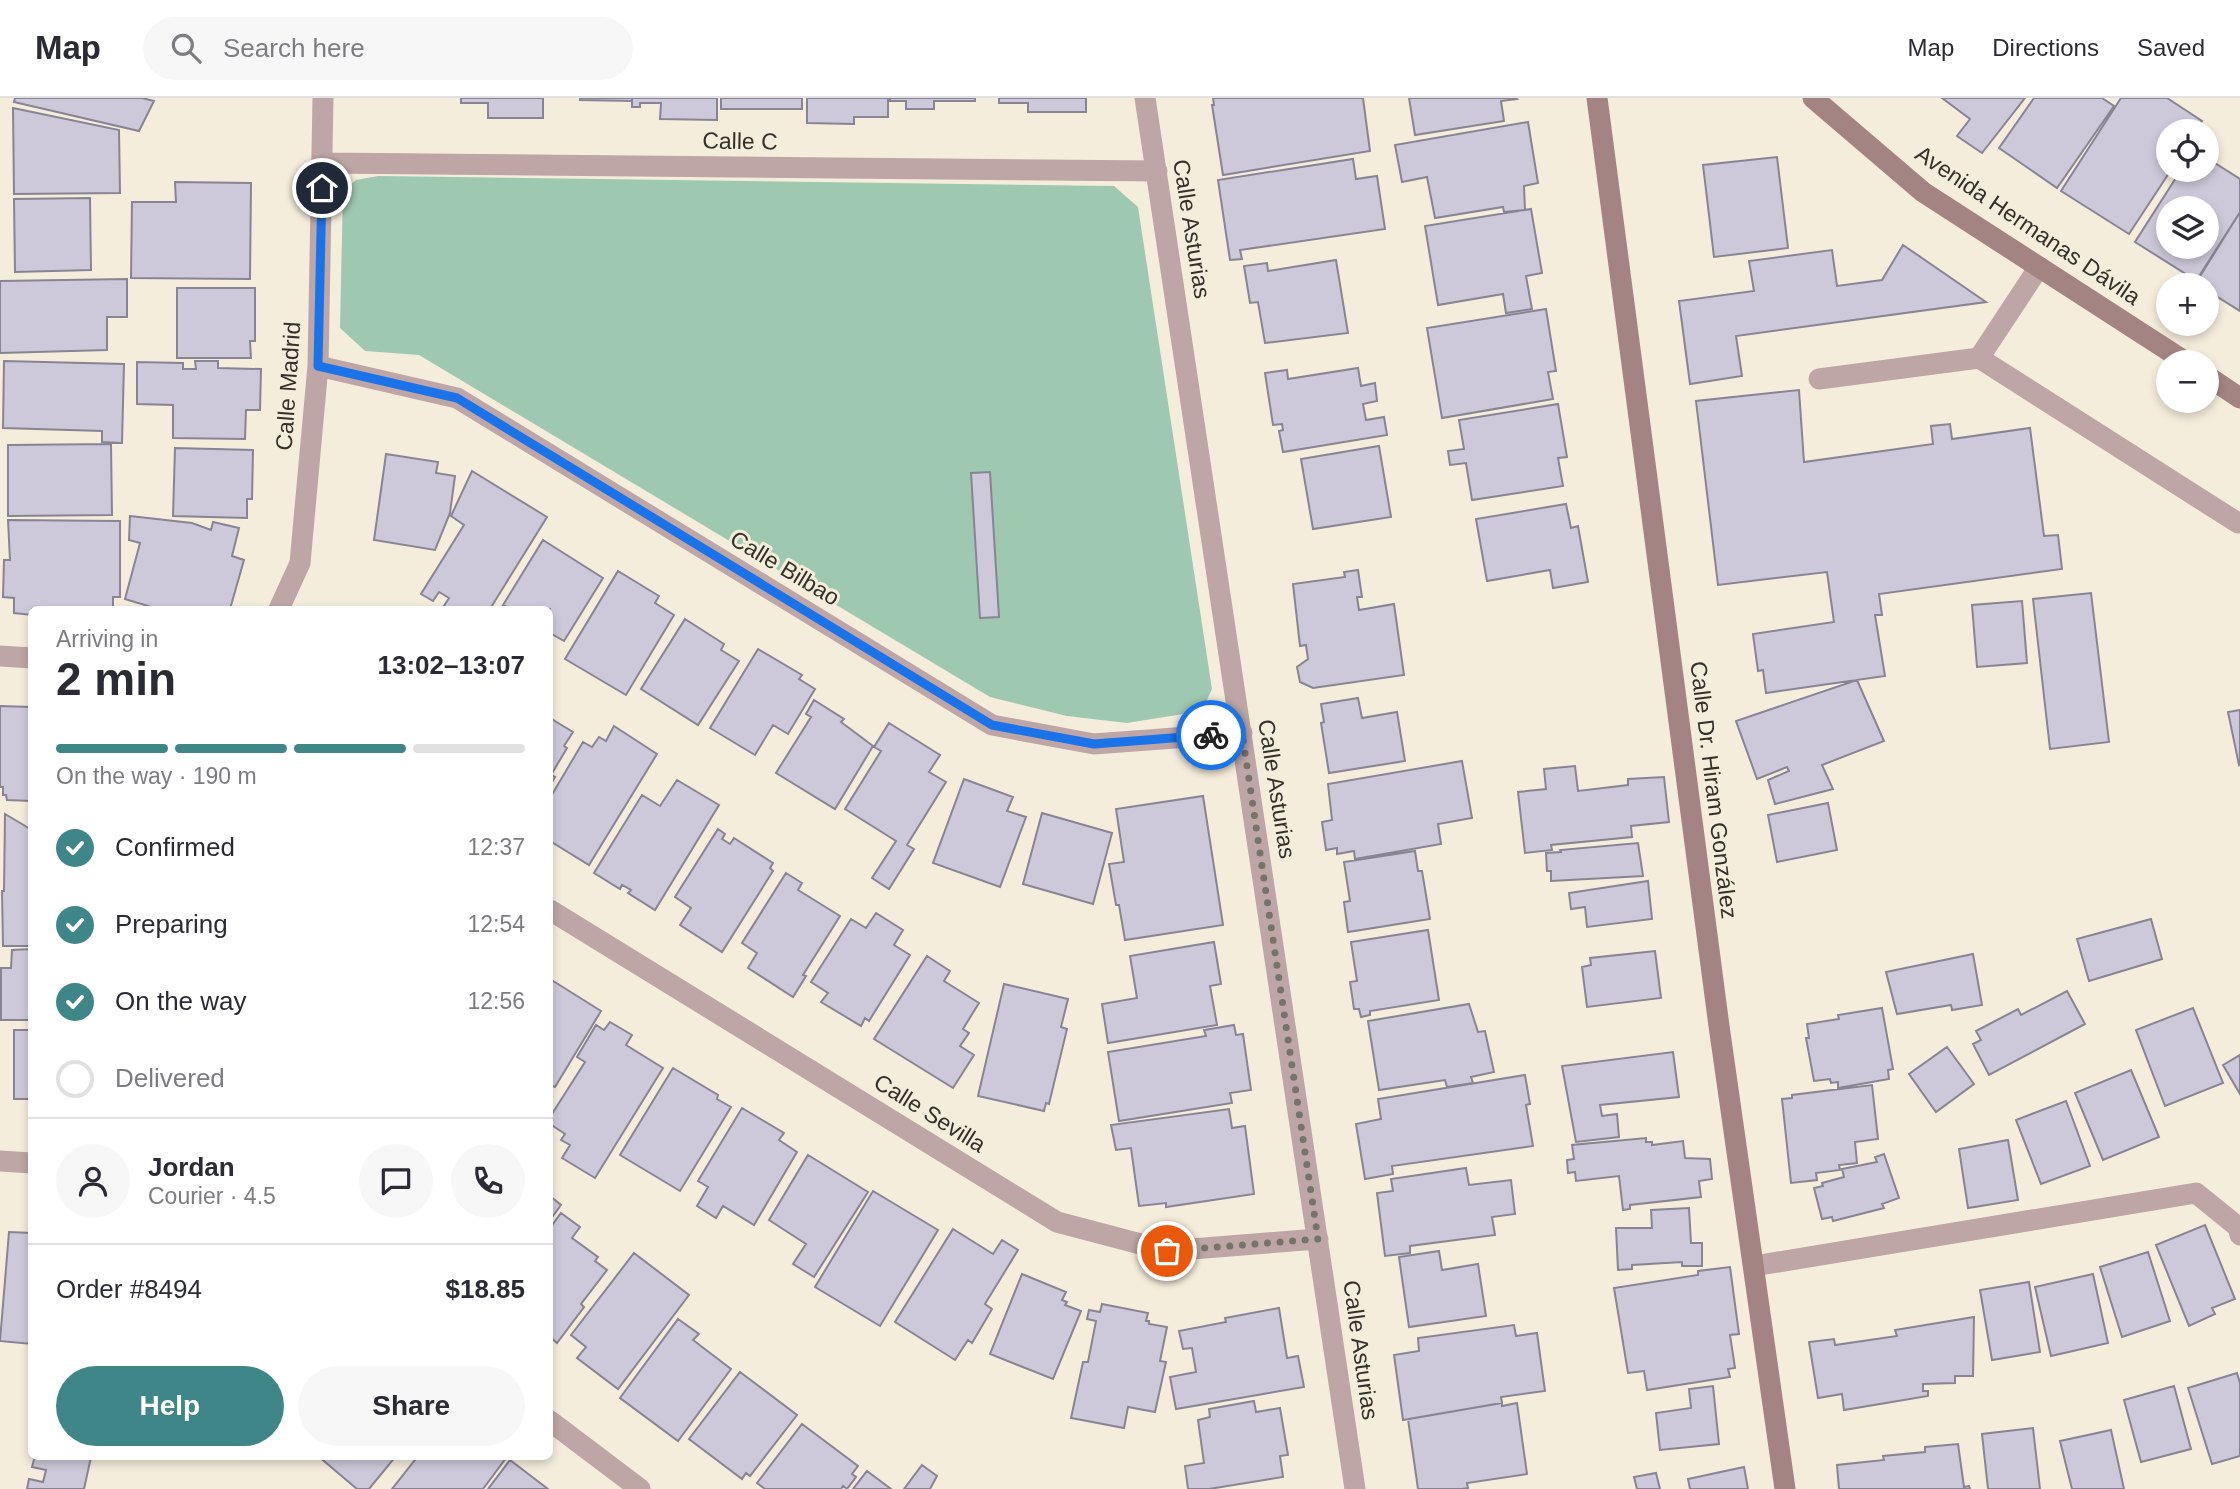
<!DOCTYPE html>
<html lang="en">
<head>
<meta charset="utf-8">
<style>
  :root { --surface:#fff; --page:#f7f7f7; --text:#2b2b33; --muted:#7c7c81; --line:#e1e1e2; --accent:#3e8688 }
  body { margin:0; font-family:Arial,sans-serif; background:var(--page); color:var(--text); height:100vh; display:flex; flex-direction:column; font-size:26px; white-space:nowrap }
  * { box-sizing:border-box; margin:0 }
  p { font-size:23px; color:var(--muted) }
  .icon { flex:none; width:38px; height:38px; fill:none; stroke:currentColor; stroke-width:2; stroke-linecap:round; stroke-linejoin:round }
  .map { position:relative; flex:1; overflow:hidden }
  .drawer { position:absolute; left:28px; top:508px; width:525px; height:854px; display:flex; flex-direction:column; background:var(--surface); border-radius:10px; box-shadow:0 4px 10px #0003 }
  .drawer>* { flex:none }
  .fabs { position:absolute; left:2156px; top:21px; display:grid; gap:14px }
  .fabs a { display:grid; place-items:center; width:63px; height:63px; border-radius:50%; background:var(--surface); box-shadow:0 4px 10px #0003; font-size:35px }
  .pin { position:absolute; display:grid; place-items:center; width:60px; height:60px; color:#fff; margin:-30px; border:4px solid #fff; border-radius:50%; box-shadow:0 2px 7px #0007 }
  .courier { position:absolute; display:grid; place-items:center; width:70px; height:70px; margin:-35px; border:5px solid #1a73e8; border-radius:50%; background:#fff; color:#222; box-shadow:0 2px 9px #0007 }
  .overview em { font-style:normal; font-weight:600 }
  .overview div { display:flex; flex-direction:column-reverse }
  .overview { display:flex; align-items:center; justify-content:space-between; height:119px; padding:0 28px }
  h1 { font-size:46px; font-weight:600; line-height:52px }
  .bar { display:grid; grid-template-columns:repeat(4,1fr); gap:10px 7px; align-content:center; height:84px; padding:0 28px }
  .bar i { height:9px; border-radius:5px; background:var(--line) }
  .bar .selected { background:var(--accent) }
  .bar p { grid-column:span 4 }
  .line { display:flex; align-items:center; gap:18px; padding:0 28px; border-top:2px solid var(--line) }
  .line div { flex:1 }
  .round { display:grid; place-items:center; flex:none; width:74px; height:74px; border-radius:37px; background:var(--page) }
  ol { padding:0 28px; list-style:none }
  li { display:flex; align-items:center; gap:21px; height:77px }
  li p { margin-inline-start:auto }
  li .icon { padding:7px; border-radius:50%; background:var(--accent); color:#fff; stroke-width:4 }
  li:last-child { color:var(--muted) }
  li i { width:38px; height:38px; border:4px solid var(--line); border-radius:50% }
  .button { display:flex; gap:14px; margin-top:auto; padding:14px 28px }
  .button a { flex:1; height:80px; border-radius:42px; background:var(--accent); color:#fff; font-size:28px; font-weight:600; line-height:80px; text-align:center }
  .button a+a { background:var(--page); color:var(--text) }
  header { display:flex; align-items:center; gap:42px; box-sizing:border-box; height:98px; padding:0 35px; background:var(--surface); border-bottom:2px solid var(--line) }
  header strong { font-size:33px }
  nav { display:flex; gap:38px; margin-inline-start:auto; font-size:24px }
  .search { width:490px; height:63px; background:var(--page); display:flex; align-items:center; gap:18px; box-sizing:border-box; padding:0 24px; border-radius:38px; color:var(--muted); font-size:26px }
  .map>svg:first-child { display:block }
</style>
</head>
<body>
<header>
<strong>Map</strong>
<div class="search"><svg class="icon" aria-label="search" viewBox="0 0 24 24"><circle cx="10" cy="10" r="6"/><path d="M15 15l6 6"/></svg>Search here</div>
<nav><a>Map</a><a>Directions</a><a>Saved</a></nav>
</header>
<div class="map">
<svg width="2240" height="1391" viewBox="0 0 2240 1391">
  <rect width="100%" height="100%" fill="#f5eddc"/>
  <!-- green -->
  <path fill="#9fc8b1" d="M378,78L1114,88L1138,109L1212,591L1202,613L1127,625L1067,618L990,599L419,257L365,253L340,230L343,92L356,82Z"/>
  <!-- building -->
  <path fill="#cec9da" stroke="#888493" stroke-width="2" fill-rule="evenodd" d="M15,0H142L154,3L139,33L14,4Z
    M461,0H543V20H488V5H461Z
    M580,0H632V3L580,2Z
    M632,0H717V22L660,21L661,5H640V9H632Z
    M721,0H802V11H721Z
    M807,0H888V19H854V26L807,25Z
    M890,0H975V3H934V11H906V3H890Z
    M999,0H1086V14H1028V5H999Z
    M1213,0H1363L1370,53L1223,77L1212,7H1214Z
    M1409,0H1516L1517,1L1501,3L1504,23L1415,37Z
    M1942,0H2025L1982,55L1957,38L1970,21Z
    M2034,0H2102L2114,8L2057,90L1999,50Z
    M2121,0H2167L2202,23L2195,33H2168V72H2171L2129,136L2061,93Z
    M13,10L119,32L120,95L14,96Z
    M1528,24L1538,85L1524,88L1525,112L1504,114L1503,109L1435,120L1427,79L1402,84L1395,47Z
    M1777,59L1788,150L1714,159L1703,67Z
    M2207,60L2240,81V114L2197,183L2135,144L2181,72H2207ZM2168,110H2207V149H2168Z
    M1353,61L1356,81L1377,78L1385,131L1240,152L1242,161L1230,162L1218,82Z
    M175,84L251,85L250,181L131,180L132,104H176Z
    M90,100L91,172L15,174L14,101Z
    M1531,111L1542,175L1526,178L1532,211L1506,215L1503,196L1438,207L1425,128Z
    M2240,114V213L2208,193L2212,188L2198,180Z
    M1903,147L1986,204L1736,238L1742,278L1690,286L1679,203L1754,193L1749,163L1832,152L1837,188L1882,182Z
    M1336,162L1348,235L1265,245L1258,204L1250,205L1244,168L1267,165L1268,173Z
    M127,181V219H107V252L0,255V183Z
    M177,190H255V243H250L251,260H177Z
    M1546,211L1556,273L1548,274L1553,301L1442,320L1427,230Z
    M4,263L124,266L122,345L102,344V333L3,330Z
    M195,263H218V270L261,271L260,312H246L245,341L173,340V307L137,306V264L183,265V271H196Z
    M1358,270L1361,288L1375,285L1377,303L1363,306L1366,322L1384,319L1387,337L1283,354L1279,333L1283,332L1282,326L1273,327L1265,275L1287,272L1288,281Z
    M1799,292L1804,364L1933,346L1931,328L1950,326L1952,341L2030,330L2044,438L2058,437L2062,471L1879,496L1882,517H1875L1885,578L1766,595L1763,572L1758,573L1753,536L1834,524L1827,474L1718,487L1696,303Z
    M1558,306L1567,359L1558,360L1563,388L1472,402L1466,365L1450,367L1448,353L1464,351L1459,322Z
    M111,346L112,417L8,418V347Z
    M1379,348L1391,419L1313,431L1301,361Z
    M175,350L253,352L252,401H247V420L173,418Z
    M386,356L438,364L436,375L455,378L450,415L435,452L374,442Z
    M472,373L547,419L490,511H442L449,500L439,494L433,503L421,496L464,427L451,418Z
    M990,374L999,519L980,520L971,375Z
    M1566,406L1571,430L1578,428L1588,484L1553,490L1550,472L1487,483L1476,421Z
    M130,418L192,425L211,432L213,424L239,430L232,458L244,462L230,511H158L125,501L140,445L129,442Z
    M8,422L120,423V499H113V511H32V517L14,515V500L3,499L4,462H10Z
    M543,442L603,480L564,543L550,535V511H511L503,507Z
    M1358,472L1362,499H1357L1359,512L1394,506L1404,577L1313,590L1300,584L1297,569L1308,561L1306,547L1300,548L1293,486L1345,479L1344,474Z
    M618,473L659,498L655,505L674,517L626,597L565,561Z
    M2091,495L2109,644L2050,651L2033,501Z
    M2022,503L2027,565L1977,569L1972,507Z
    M685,521L724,546L721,552L739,563L698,627L641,591Z
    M758,551L802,577L799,581L815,591L788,636L773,627L755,657L710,630Z
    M1857,582L1884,643L1822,667L1833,691L1775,706L1768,682L1789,673L1787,669L1757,681L1736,623Z
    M1358,600L1362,620L1397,614L1405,663L1329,675L1321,625L1324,624L1321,606Z
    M814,602L844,621L841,624L873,648L835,711L776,675L811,619L806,616Z
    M0,608L32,609V703L7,702L6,697H3V689H0Z
    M2240,612V666L2239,667L2228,614Z
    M550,620L573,634L564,648L567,650L551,677L555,679L550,688Z
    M889,625L940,657L929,674L946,684L907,747L914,751L889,791L872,780L896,743L845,711L881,653L874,649Z
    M614,628L657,656L589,767L550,743V700L583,644L592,649L599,639L606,643Z
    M1462,663L1472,720L1438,726L1441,746L1355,761L1354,753L1337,756V750L1326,752L1322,724L1332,722L1328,686Z
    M1575,668L1578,693L1628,687V681L1664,679L1669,724L1631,728L1632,739L1551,747L1552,752L1525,755L1518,694L1546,691L1544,671Z
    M964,681L1013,699L1007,713L1026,719L1000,789L933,765Z
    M677,682L719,707L655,812L628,795L631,792L622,787L620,791L594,775L642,697L660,708Z
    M1203,698L1223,827L1125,842L1119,807H1116L1109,766L1124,764L1116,711Z
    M1828,705L1837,752L1777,764L1768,717Z
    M1042,715L1112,735L1093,806L1023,786Z
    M5,716L32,732V848H3L2,793H4Z
    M718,731L725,736L722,741L730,746L734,740L773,765L770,770L773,773L722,854L680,827L691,810L675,799Z
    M1638,745L1643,778L1551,783V773H1547L1546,755L1561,754L1560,752Z
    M1415,753L1418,773H1422L1430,821L1348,834L1344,804L1350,803L1344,764Z
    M786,775L802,785L798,792L840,818L803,877L806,878L793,899L748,870L757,855L742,845Z
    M1648,783L1652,821L1587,829L1585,809L1571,811L1569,795Z
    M876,815L903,832L894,847L910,857L869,923L865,920L861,928L821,904L828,895L811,884L851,821L866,830Z
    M2151,821L2162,861L2089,883L2077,841Z
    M1428,832L1439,902L1370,913V917L1361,919L1359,911H1354L1350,884L1357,883L1351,844Z
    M1214,844L1221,886L1210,888L1217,927L1108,945L1102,906L1137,900L1130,858Z
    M32,851V922H1V870H11L12,852Z
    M1655,853L1661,900L1587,909L1582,869L1591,867L1590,860Z
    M1973,856L1982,907L1952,912L1951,907L1897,916L1886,874Z
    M927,858L950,873L944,883L979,905L963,931L969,935L960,948L974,957L953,990L874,941Z
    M550,881L601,913L555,989L552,988L550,992Z
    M1004,886L1068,901L1061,929L1067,931L1049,1006L1046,1005L1044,1013L978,998Z
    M2067,893L2085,926L1989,977L1973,946L1981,942L1976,933L2018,911L2021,917Z
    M1469,906L1478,934L1485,933L1494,974L1471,979L1473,985L1447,989L1445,982L1379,992L1368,923Z
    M1882,910L1893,971L1888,972L1889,981L1838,990V984L1831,985L1830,981L1814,983L1806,940H1809L1807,926L1839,921L1838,917Z
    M2193,910L2223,985L2165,1008L2136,932Z
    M610,924L632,937L626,947L663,970L595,1080L562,1060L570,1047L561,1042L565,1036L550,1026V1019L585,964L577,959L596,927L604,932Z
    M1234,927L1236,937L1243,936L1251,992L1230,995L1232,1005L1119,1023L1108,954L1206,938L1204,932Z
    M14,932H32V1001H14Z
    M1947,949L1974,986L1936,1014L1909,976Z
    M1673,954L1679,999L1600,1007L1602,1018L1617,1016L1619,1039L1576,1044L1562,968Z
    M2240,957V996L2223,967Z
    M673,970L718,997L717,1001L731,1009L680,1093L620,1057Z
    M2131,972L2159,1039L2103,1062L2075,995Z
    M1525,977L1530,1006L1526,1007L1533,1048L1392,1068L1393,1076L1365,1081L1356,1026L1381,1021L1378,1001Z
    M1872,987L1878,1041L1855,1044L1857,1065L1839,1067L1840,1072L1816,1075L1817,1082L1791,1085L1782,1001L1792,1000V997Z
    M2066,1003L2090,1068L2041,1086L2016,1022Z
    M742,1010L784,1035L779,1042L797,1054L754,1127L723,1108L716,1120L697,1108L708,1089L698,1083Z
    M1229,1011L1232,1030L1245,1028L1254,1096L1166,1109V1105L1139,1108L1131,1050L1116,1052L1111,1027Z
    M1646,1040V1044H1652V1047L1683,1043L1685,1060L1710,1061L1712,1081L1699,1083L1701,1099L1630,1107V1111L1623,1112L1619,1078L1576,1083L1575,1074L1568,1075L1567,1062L1574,1061L1572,1047Z
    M2008,1042L2018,1102L1968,1110L1959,1051Z
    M1884,1056L1899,1100L1882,1106L1884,1110L1833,1123L1832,1119L1822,1121L1814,1090L1823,1088L1822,1085L1844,1079L1842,1071L1877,1064L1875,1059Z
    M808,1057L868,1094L814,1179L793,1166L806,1146L769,1122Z
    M1466,1070L1469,1087L1511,1082L1515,1116L1492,1119L1495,1137L1410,1148V1155L1385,1158L1377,1095L1393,1093L1391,1081Z
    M873,1093L938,1132L880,1228L815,1189Z
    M550,1098L561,1107L550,1122Z
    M1689,1110L1691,1145H1702V1168H1682V1164L1632,1167V1171L1618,1172L1616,1130H1652L1651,1112Z
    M561,1115L580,1129L572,1140L598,1159L595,1163L607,1172L581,1206L584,1209L557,1245L550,1239V1130Z
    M2205,1127L2235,1201L2212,1210L2215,1216L2189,1228L2156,1147Z
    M953,1131L993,1156L1002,1142L1018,1152L985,1206L992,1211L972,1245L968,1242L955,1262L895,1224Z
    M9,1134L32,1135V1246L0,1243Z
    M1439,1153L1442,1172L1478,1166L1486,1218L1409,1229L1399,1159Z
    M2148,1154L2170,1223L2122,1239L2100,1169Z
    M634,1155L689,1197L618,1291L577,1260L586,1249L571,1237Z
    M1730,1169L1739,1236L1730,1237L1735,1270L1728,1271L1730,1279L1647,1292L1644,1273L1628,1275L1614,1190L1698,1177V1173Z
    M1022,1176L1066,1194L1062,1202L1067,1204L1065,1207L1081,1213L1053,1281L990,1256Z
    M2093,1176L2108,1245L2051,1258L2035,1189Z
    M2029,1184L2040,1254L1992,1262L1980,1192Z
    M1102,1206L1148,1215L1146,1223H1149V1226L1167,1229L1160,1263L1166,1264L1155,1314L1128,1309L1124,1330L1071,1320L1083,1264H1088L1096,1223L1087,1221L1089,1212L1100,1214Z
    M1279,1210L1287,1260L1298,1258L1304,1289L1176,1311L1170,1279L1196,1274L1192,1250L1183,1251L1179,1233L1226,1224L1225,1220Z
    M1974,1219L1973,1278H1955V1285L1923,1286V1293H1928V1298L1844,1312L1842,1296L1818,1300L1809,1244L1834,1241L1835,1247L1897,1238L1895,1232Z
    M678,1221L699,1236L693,1242L731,1271L678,1343L620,1300Z
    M1514,1227L1516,1238L1537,1235L1545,1293L1501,1299L1502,1305L1403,1322L1394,1257L1419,1253L1418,1240Z
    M740,1274L797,1317L750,1378L746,1375L742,1381L689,1341Z
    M2237,1275L2240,1285V1358L2212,1366L2188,1290Z
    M1713,1288L1719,1346L1660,1352L1656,1315L1691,1310L1689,1291Z
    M2174,1288L2191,1351L2141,1364L2124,1302Z
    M1254,1303L1256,1314L1280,1310L1288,1357L1280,1358L1283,1379L1209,1391H1188L1185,1368L1204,1365L1198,1322L1210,1319L1209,1311Z
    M1502,1305V1308L1517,1305L1527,1376L1467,1385L1468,1390L1462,1391H1418L1408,1321Z
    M802,1326L858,1368L852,1376L856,1379L847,1391L843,1388L841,1391H765L757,1385Z
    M2033,1330L2040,1391H1988L1982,1336Z
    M2111,1332L2124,1391H2072L2060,1343Z
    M1958,1346L1964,1389L1969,1388L1970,1391H1839L1837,1367L1884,1362L1883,1358L1925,1354V1349Z
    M35,1358L91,1359L84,1391H27L29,1381L43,1384L46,1372L32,1369Z
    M318,1358H396L369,1391H357Z
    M418,1358H504L506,1360L483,1391H392Z
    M510,1362L548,1391H488Z
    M922,1367L937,1378L930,1391H904Z
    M1744,1369L1748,1391H1690L1688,1381Z
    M867,1373L891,1391H853Z
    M1656,1375L1660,1391H1637L1634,1379Z"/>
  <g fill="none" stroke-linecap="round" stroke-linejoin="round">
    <!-- lane -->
    <path stroke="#bda6a5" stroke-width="21" d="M1979,260L2238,425
      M1819,281L1979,260L2039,169"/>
    <!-- street -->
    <path stroke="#bda6a5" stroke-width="21" d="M1145,0L1355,1391
      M323,65L1157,73
      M318,268L457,300L992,627L1094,646L1242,635
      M279,511L300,465L318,268L323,0
      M0,558L32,560
      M550,812L1057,1124L1167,1153L1318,1141
      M0,1063L32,1065
      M1754,1168L2196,1095L2238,1129L2240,1137
      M550,1323L640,1391"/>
    <!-- secondary -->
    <path stroke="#a48482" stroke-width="21" d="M1597,0L1719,928L1785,1391
      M1813,0L1923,94L2186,264
      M2207,278L2240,300"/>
  </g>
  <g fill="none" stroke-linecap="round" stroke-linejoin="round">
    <!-- done -->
    <path stroke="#787369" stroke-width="7" stroke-dasharray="0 12.6" d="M1167,1153L1318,1141L1242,635L1211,637"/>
    <!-- route -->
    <path stroke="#1a73e8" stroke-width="9" d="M322,90L318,268L457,300L992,627L1094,646L1211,637"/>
  </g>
  <g text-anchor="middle" stroke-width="6" stroke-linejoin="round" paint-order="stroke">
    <!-- street labels -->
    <g font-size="23" fill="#34312b" stroke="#f5eddc">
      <text transform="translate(740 43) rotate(1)" y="8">Calle C</text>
      <text transform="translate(2028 127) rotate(34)" y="8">Avenida Hermanas Dávila</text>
      <text transform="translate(1192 131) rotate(81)" y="8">Calle Asturias</text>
      <text transform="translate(288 288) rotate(-86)" y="8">Calle Madrid</text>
      <text transform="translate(785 470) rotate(31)" y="8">Calle Bilbao</text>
      <text transform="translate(1277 691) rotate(81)" y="8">Calle Asturias</text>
      <text transform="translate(1714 692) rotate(83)" y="8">Calle Dr. Hiram González</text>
      <text transform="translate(930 1015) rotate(32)" y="8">Calle Sevilla</text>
      <text transform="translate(1361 1252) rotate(82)" y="8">Calle Asturias</text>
    </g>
  </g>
</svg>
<div class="fabs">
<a><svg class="icon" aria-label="locate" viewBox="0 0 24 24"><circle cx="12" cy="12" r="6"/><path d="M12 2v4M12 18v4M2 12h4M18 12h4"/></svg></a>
<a><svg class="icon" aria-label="layers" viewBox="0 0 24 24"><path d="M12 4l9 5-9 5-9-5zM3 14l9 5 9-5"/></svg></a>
<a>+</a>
<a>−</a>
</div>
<div class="pin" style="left:1167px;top:1153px;background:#ea580c"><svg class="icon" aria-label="bag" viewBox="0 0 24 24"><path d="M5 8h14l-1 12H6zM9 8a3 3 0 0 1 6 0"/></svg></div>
<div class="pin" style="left:322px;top:90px;background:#1f2937"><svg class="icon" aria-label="home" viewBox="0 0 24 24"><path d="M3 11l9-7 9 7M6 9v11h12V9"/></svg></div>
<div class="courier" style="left:1211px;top:637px"><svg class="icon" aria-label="bike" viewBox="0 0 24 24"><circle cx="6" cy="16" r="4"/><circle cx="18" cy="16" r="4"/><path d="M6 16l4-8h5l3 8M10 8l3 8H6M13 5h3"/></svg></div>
<section class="drawer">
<div class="overview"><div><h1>2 min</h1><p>Arriving in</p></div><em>13:02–13:07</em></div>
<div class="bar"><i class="selected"></i><i class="selected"></i><i class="selected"></i><i></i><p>On the way · 190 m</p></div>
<ol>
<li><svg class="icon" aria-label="check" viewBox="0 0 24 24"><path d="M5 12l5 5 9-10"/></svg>Confirmed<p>12:37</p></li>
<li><svg class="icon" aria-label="check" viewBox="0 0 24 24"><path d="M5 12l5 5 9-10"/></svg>Preparing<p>12:54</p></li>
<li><svg class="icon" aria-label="check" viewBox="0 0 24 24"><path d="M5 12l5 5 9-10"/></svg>On the way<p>12:56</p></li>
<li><i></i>Delivered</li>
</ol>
<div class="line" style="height:126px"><a class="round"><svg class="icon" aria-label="person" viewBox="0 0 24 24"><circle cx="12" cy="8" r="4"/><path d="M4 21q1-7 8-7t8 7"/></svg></a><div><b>Jordan</b><p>Courier · 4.5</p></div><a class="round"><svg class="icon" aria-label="chat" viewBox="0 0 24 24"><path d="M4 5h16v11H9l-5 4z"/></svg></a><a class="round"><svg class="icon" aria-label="phone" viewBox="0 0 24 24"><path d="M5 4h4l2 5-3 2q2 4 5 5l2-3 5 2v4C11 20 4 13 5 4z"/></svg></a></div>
<div class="line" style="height:91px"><div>Order #8494</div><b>$18.85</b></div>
<div class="button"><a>Help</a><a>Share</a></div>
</section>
</div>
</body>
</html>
